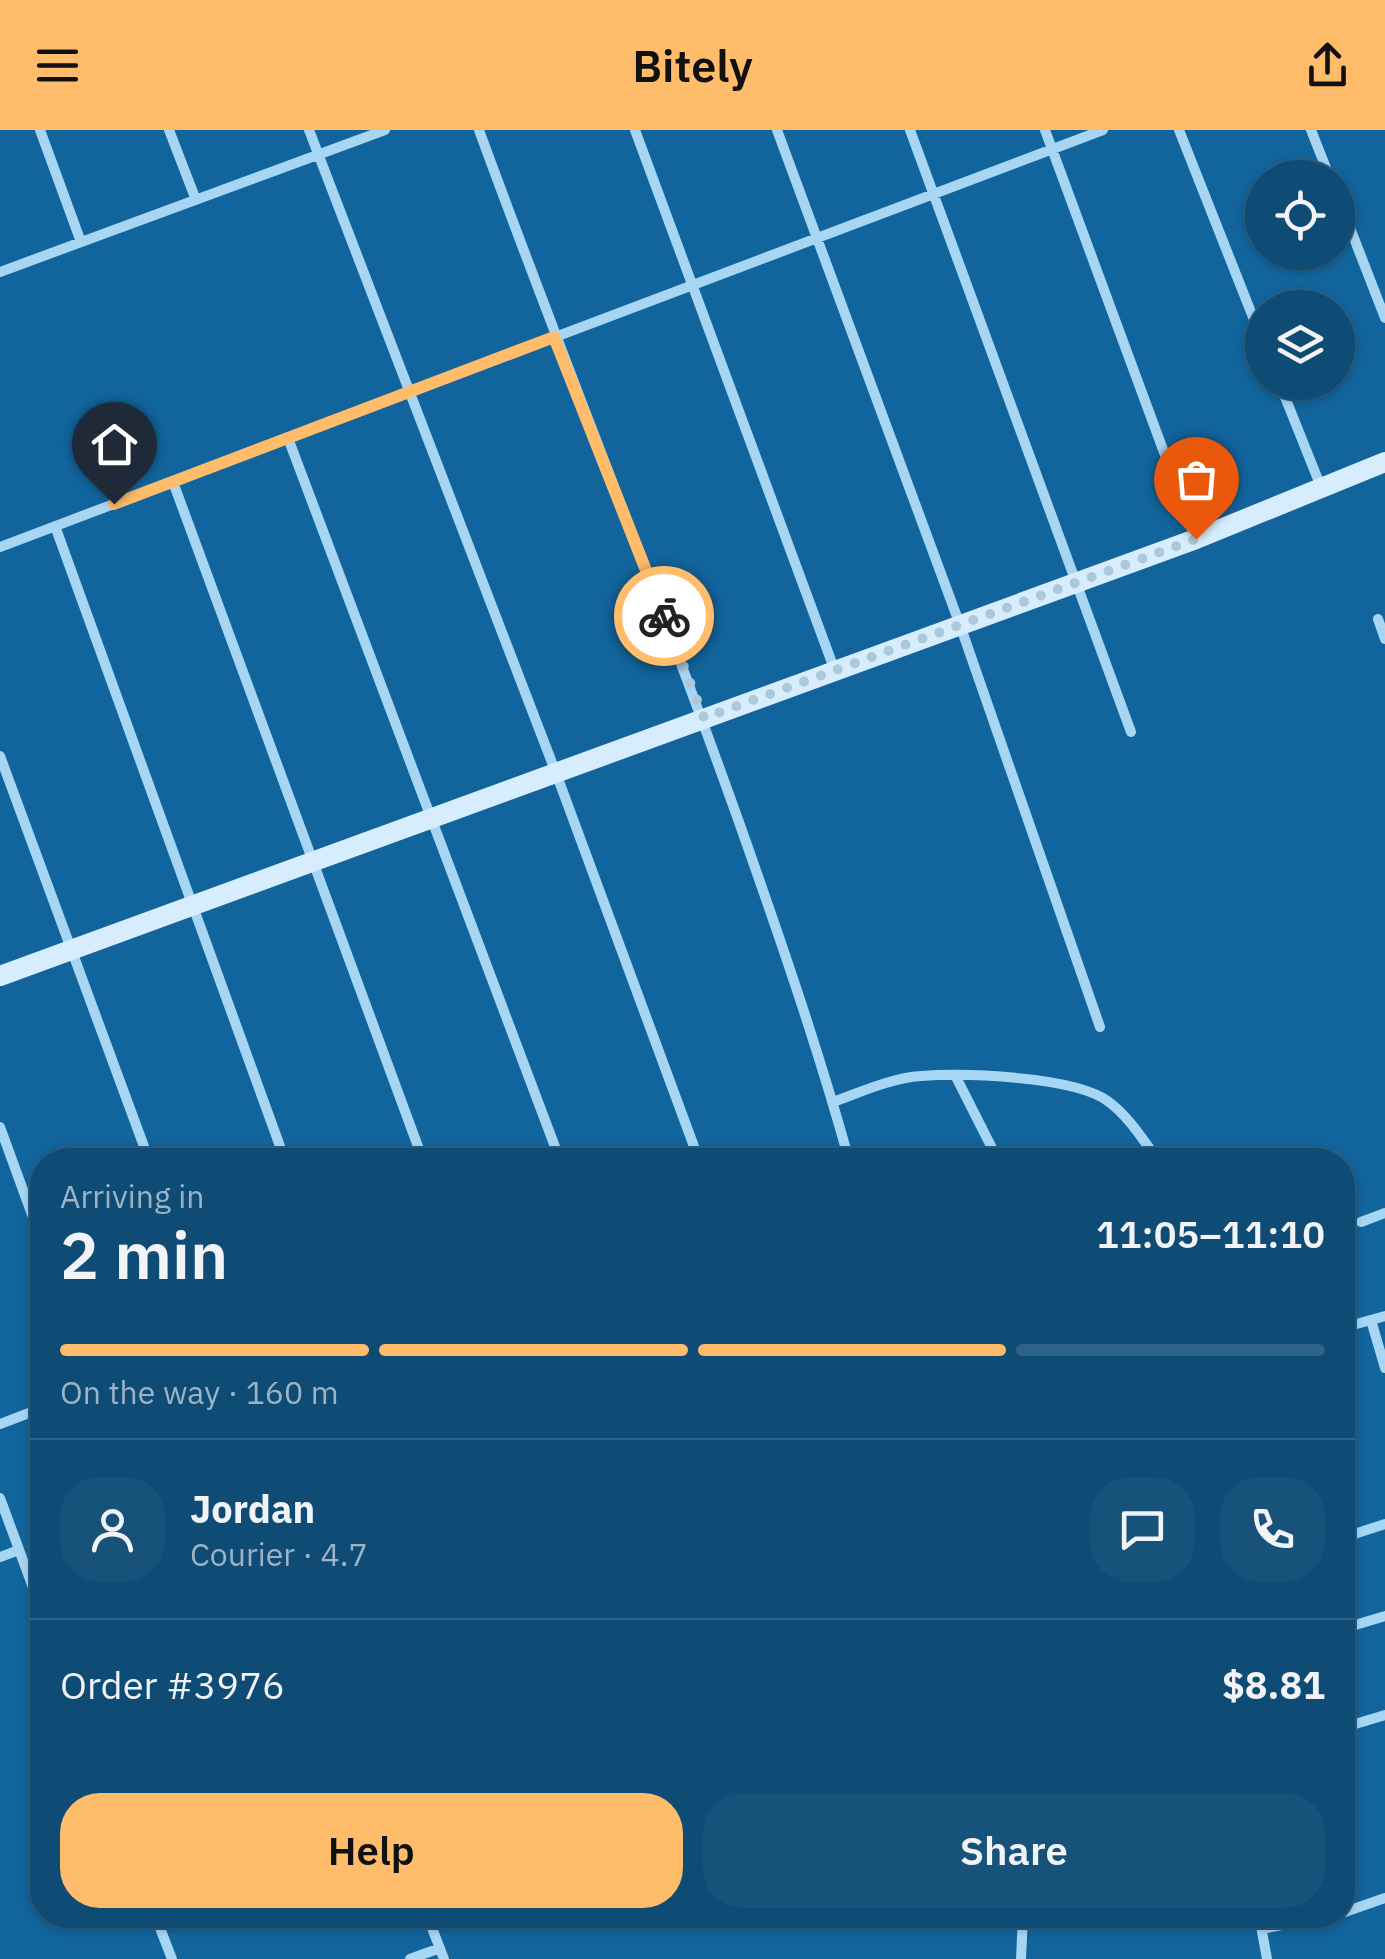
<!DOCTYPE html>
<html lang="en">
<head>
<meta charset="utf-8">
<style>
  :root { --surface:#0e4b75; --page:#17527a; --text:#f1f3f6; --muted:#9bb3c5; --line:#2e6387; --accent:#ffbc6a }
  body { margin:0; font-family:"IBM Plex Sans",sans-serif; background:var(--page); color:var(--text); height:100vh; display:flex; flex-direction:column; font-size:38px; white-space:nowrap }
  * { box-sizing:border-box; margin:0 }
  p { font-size:32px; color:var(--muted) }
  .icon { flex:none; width:55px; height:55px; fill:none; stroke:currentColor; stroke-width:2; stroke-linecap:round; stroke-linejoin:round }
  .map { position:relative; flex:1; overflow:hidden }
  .sheet { position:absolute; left:30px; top:1018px; width:1325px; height:780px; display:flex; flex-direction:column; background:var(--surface); border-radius:40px; box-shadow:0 2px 8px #0004,0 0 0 2px var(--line) }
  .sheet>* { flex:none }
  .tools { position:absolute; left:1245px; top:30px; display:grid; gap:20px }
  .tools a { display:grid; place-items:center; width:110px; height:110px; border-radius:50%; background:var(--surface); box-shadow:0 2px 8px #0004,0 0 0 2px var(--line); font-size:50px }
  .pin { position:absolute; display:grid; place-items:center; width:85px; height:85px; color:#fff; margin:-102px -42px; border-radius:50% 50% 50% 0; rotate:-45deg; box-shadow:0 0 10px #0007 }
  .pin .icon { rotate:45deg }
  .courier { position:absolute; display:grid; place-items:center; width:100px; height:100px; margin:-50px; border:8px solid #ffbc6a; border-radius:50%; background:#fff; color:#222; box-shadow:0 2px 12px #0007 }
  .overview em { font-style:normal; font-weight:600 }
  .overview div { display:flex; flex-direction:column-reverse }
  .overview { display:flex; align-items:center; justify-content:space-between; height:170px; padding:0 30px }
  h1 { font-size:65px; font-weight:600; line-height:75px }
  .bar { display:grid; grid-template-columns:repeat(4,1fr); gap:15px 10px; align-content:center; height:120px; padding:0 30px }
  .bar i { height:12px; border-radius:8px; background:var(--line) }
  .bar .selected { background:var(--accent) }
  .bar p { grid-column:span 4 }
  .line { display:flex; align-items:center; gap:25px; padding:0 30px; border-top:2px solid var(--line) }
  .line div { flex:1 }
  .round { display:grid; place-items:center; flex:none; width:105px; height:105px; border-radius:40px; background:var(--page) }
  .action { display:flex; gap:20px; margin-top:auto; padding:20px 30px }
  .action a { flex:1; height:115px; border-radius:40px; background:var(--accent); color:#111; font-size:40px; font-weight:600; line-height:115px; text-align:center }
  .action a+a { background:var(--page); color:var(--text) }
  header { display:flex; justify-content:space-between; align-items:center; height:130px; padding:0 30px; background:var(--accent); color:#111; font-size:45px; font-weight:600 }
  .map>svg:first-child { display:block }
</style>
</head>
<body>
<header><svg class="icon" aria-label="menu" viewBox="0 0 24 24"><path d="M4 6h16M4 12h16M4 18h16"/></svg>Bitely<svg class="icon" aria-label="share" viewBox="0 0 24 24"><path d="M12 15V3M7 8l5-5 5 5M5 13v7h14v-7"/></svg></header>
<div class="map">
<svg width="1385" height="1829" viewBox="0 0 1385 1829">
  <rect width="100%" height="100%" fill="#12649c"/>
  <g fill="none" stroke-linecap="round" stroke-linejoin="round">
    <!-- street -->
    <path stroke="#a7d6f4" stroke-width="10" d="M40,0L81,112
      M169,0L196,70
      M309,0L556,643L699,1030
      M479,0C566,238 662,473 746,712C783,817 819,922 849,1030
      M635,0L835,541
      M777,0L960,495L1100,897
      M910,0L1131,602
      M1045,0L1196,409
      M1179,0L1262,210
      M1311,0L1330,48
      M1338,67L1385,188
      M0,142L385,0
      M1279,252L1321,357
      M288,308L560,1030
      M173,352L423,1030
      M55,396L285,1030
      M0,417L1103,0
      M1378,489L1385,509
      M0,626L149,1030
      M956,947L998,1030
      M833,972C861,962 891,948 921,946C963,943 1076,946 1109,972C1129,987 1143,1010 1158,1030
      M0,997L42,1112
      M1230,1021L1233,1030
      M1361,1092L1385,1083
      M1371,1190L1385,1238
      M1342,1198L1385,1186
      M0,1294L42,1278
      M0,1368L42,1482
      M1342,1408L1385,1394
      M0,1427L19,1420
      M1342,1499L1385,1486
      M1342,1598L1385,1585
      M1342,1783L1385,1768
      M155,1785L172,1829
      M427,1785L444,1829
      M713,1785V1788
      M1259,1785L1267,1829
      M1262,1799L1333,1785
      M410,1829L440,1818
      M1021,1829L1023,1785"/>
    <!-- secondary -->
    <path stroke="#d7edfd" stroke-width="20" d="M0,846L1196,409L1385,332"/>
  </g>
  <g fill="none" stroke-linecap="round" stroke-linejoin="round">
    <!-- done -->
    <path stroke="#acc9dc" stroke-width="10" stroke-dasharray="0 18" d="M664,486L704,588L1196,409"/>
    <!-- route -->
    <path stroke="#ffbc6a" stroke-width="12" d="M114,374L554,207L664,486"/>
  </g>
</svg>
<div class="tools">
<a><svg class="icon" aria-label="locate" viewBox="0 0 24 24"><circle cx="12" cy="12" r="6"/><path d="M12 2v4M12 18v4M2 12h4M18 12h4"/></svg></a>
<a><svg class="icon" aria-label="layers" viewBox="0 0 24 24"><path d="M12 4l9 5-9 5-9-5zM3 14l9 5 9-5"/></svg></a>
</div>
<div class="pin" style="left:1196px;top:409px;background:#ea580c"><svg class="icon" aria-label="bag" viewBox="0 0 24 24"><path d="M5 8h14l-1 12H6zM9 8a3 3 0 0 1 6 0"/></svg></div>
<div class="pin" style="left:114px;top:374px;background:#1f2937"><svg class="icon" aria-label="home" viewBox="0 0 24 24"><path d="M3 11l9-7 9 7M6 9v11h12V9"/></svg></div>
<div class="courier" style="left:664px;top:486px"><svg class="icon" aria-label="bike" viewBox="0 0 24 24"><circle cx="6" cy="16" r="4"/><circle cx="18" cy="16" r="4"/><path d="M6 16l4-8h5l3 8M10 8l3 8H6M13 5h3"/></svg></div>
<section class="sheet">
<div class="overview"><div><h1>2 min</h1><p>Arriving in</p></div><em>11:05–11:10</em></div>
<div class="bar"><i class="selected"></i><i class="selected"></i><i class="selected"></i><i></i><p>On the way · 160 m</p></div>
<div class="line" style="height:180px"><a class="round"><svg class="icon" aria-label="person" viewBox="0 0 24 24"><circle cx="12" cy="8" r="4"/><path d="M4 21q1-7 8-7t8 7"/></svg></a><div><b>Jordan</b><p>Courier · 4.7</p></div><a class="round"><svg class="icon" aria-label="chat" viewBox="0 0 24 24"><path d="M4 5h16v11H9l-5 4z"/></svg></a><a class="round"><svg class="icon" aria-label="phone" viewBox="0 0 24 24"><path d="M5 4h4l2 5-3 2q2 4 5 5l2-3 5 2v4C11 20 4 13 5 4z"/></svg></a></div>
<div class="line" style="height:130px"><div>Order #3976</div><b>$8.81</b></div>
<div class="action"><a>Help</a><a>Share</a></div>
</section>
</div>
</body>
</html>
